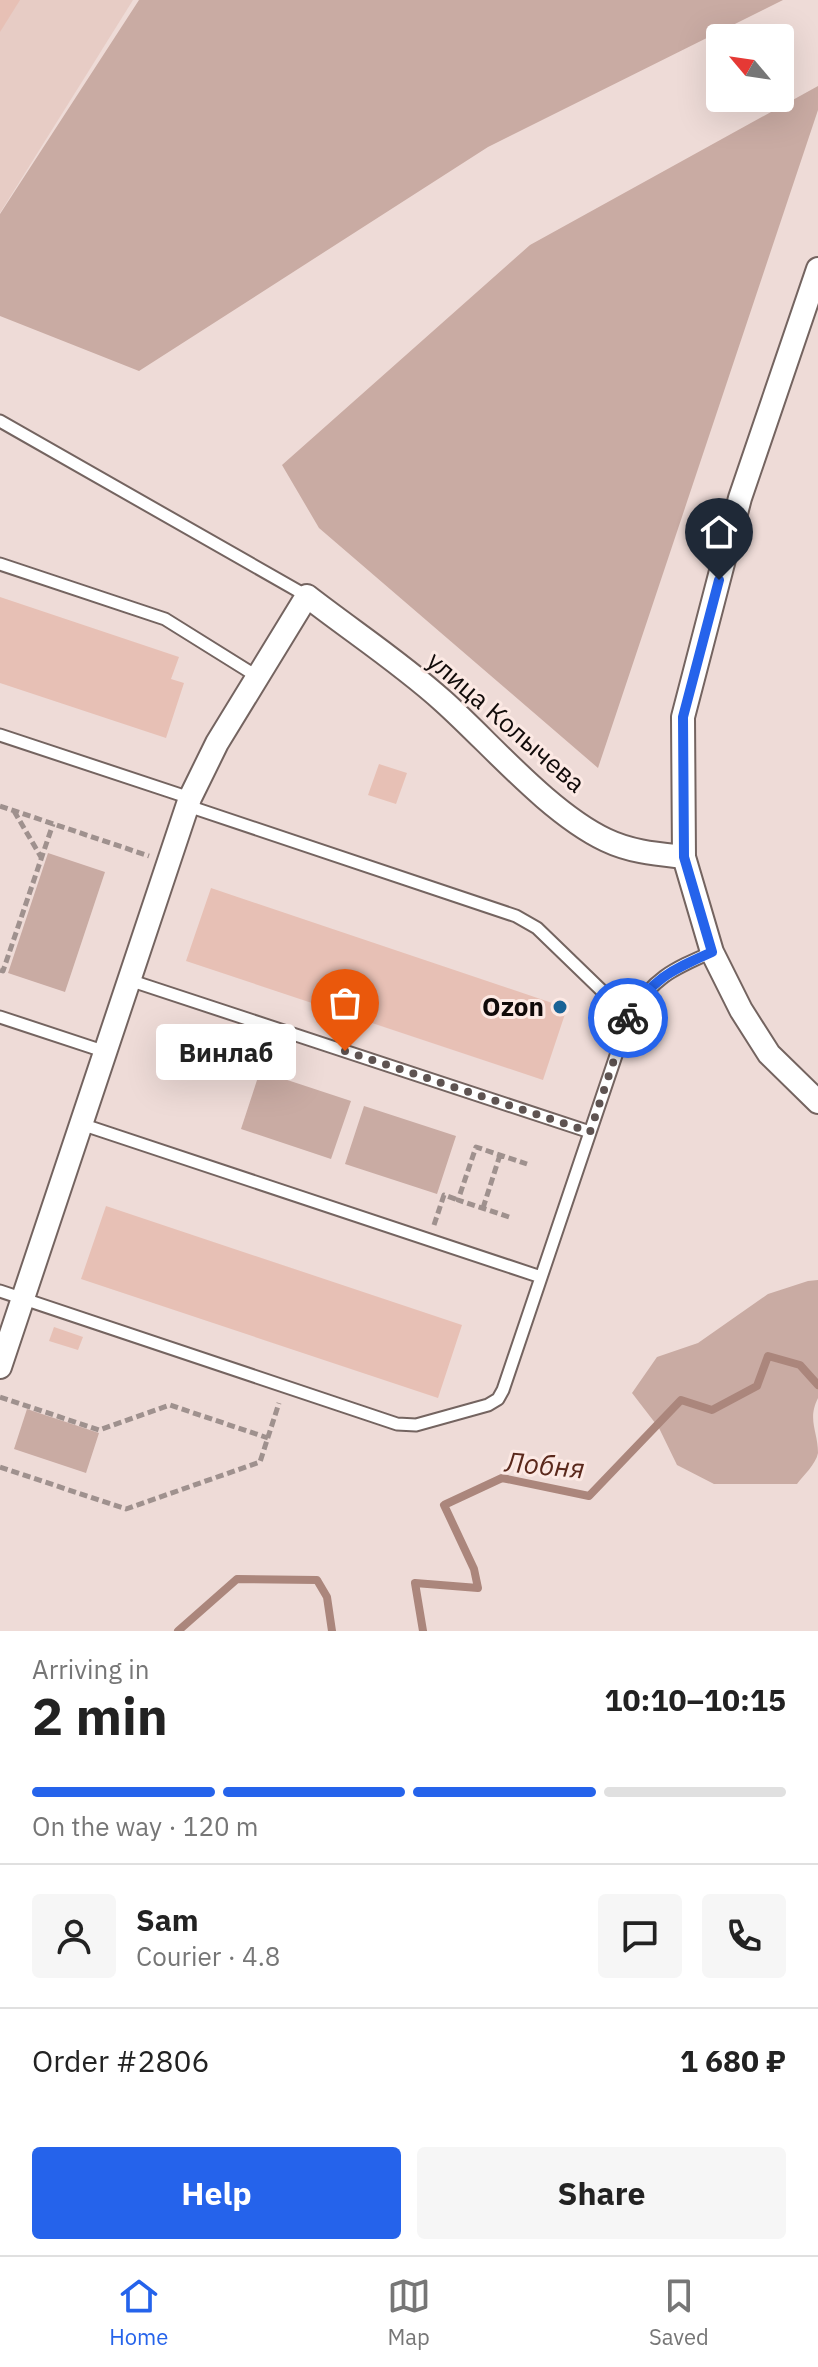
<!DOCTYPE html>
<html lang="en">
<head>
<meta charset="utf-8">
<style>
  :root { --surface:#fff; --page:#f6f6f6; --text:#222; --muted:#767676; --line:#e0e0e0; --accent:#2563eb }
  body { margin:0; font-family:"IBM Plex Sans",sans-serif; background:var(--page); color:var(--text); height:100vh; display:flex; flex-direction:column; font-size:30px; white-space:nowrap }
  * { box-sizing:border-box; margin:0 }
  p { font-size:26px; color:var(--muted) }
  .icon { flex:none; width:44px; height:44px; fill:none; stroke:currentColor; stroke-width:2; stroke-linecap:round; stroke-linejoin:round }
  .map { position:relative; height:1631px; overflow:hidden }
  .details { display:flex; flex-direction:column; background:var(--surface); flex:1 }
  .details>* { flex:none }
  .needle { width:52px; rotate:299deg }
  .tools { position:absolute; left:706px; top:24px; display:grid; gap:16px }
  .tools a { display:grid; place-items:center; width:88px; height:88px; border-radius:8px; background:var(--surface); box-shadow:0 8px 32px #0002; font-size:40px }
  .pin { position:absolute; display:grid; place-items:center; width:68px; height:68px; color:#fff; margin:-82px -34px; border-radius:50% 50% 50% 0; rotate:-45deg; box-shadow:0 0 8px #0007 }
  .pin .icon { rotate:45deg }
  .courier { position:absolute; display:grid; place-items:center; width:80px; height:80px; margin:-40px; border:6px solid #2563eb; border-radius:50%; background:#fff; color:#222; box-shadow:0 2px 10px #0007 }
  .bubble { position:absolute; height:56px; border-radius:8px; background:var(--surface); box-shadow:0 8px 32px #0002; font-size:26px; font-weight:800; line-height:56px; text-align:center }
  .headline em { font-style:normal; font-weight:800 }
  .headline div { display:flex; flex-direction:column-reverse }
  .headline { display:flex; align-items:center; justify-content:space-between; height:136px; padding:0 32px }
  h1 { font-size:52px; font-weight:800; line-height:60px }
  .bar { display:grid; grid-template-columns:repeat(4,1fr); gap:12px 8px; align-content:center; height:96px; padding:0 32px }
  .bar i { height:10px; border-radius:6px; background:var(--line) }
  .bar .on { background:var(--accent) }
  .bar p { grid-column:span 4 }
  .line { display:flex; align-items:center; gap:20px; padding:0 32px; border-top:2px solid var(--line) }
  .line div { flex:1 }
  .round { display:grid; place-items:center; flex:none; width:84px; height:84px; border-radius:8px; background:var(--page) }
  .button { display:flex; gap:16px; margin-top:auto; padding:16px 32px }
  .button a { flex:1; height:92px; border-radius:8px; background:var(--accent); color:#fff; font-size:32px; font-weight:800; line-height:92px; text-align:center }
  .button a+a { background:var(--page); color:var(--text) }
  .tabs { display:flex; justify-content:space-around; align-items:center; height:112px; border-top:2px solid var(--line); background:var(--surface); font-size:22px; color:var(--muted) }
  .tabs a { display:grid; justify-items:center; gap:4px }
  .tabs .on { color:var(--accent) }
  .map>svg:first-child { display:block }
</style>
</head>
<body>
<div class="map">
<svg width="818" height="1631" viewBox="0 0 818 1631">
  <rect width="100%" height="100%" fill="#eedbd7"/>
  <!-- built -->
  <path fill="#e7ccc5" d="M0,0H133L0,213Z"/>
  <!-- green -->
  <path fill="#c9aba3" d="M139,0H783L488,147L139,371L0,316V214Z
    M818,86V110L598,768L319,528L282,465L530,245Z
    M48,853L105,872L65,992L8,973Z
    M260,1071L351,1101L331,1159L241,1129Z
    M364,1106L456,1136L437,1194L345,1164Z
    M818,1280V1398C807,1420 818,1431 818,1453C816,1464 803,1476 797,1484H714L677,1465L659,1428L632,1393L657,1357L698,1343L768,1294L808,1281Z
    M27,1409L99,1433L86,1473L14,1449Z"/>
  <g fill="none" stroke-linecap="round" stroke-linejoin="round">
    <!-- stream -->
    <path stroke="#ab867c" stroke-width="8" d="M178,1631L237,1579L317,1580L327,1597L332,1631
      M423,1631L415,1583L478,1588L474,1569L444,1505L502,1478L589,1496L681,1400L712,1410L757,1386L768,1356L800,1365L818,1385"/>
  </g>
  <!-- building -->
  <path fill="#e7c0b5" d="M0,0H20L0,32Z
    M0,597L179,657L171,679L184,683L166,738L0,683Z
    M379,764L407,773L396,804L368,795Z
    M211,888L567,1008L543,1080L186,961Z
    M106,1206L462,1325L438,1398L81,1279Z
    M54,1327L83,1337L78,1350L49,1341Z"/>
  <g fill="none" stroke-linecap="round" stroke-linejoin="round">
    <!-- service casing -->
    <g stroke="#746460" stroke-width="15">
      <path id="service" d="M0,421L307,596
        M0,564L165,619L258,677
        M0,735L190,798
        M188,806L516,916L537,928L629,1017
        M129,980L590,1132
        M0,1017L106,1052
        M81,1124L541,1277
        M0,1291L397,1424L416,1425L488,1405L498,1399L503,1390L629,1017C653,978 671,970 712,952"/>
    </g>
    <!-- minor casing -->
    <g stroke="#746460" stroke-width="26">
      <path id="minor" d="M818,269L740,498L683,717L684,857L712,952L741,1010L769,1054L818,1102
        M0,1367L190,798L217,743L307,596C352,631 401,663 443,701C490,743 549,813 606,840C631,852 657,854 684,857"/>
    </g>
    <!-- path -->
    <path stroke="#9f918e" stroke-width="5" stroke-dasharray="8 4" stroke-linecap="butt" d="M0,806L149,856
      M14,811L41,857
      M0,970L3,971L53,824
      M483,1208L500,1155
      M509,1217L458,1200L476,1147L527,1164
      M434,1225L444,1195L458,1200
      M0,1397L99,1430L170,1405L268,1438
      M0,1467L126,1509L260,1462L279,1403"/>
    <!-- service -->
    <use href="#service" stroke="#fff" stroke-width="11"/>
    <!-- minor -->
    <use href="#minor" stroke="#fff" stroke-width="22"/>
  </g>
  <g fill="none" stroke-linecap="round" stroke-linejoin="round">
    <!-- done -->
    <path stroke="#5e5351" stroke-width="8" stroke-dasharray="0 14.4" d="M345,1051L590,1132L628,1018"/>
    <!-- route -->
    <path stroke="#2563eb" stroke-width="10" d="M628,1018C652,978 672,970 712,952L684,857L683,717L719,580"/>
  </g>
  <!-- markers -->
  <circle fill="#1a6396" stroke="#fce9e4" stroke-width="3" cx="560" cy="1007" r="8"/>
  <g text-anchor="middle" stroke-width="6" stroke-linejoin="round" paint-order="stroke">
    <!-- street labels -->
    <g font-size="26" fill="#100a09" stroke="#fce9e4">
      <text transform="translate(506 722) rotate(41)" y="9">улица Колычева</text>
    </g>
    <!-- poi labels -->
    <g font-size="26" font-weight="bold" fill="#100a09" stroke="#fce9e4" text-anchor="end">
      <text x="544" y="1016">Ozon</text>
    </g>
    <!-- water labels -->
    <g font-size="28" font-style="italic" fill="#5a281b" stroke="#fce9e4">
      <text transform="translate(545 1465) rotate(5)" y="10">Лобня</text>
    </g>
  </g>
</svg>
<div class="tools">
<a><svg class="needle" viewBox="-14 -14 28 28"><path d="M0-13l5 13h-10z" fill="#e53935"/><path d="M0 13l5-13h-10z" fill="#767676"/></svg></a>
</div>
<div class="pin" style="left:345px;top:1051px;background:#ea580c"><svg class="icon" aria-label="bag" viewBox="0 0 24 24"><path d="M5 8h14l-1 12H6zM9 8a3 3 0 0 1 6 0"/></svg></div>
<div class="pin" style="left:719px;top:580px;background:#1f2937"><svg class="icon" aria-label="home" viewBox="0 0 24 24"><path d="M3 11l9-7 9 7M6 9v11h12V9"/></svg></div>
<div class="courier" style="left:628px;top:1018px"><svg class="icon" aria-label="bike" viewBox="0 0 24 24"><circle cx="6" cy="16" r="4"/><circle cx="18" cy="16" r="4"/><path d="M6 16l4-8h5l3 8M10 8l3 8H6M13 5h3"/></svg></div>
<div class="bubble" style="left:156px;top:1024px;width:140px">Винлаб</div>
</div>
<section class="details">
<div class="headline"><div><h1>2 min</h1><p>Arriving in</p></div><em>10:10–10:15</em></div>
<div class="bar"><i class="on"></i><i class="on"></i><i class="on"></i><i></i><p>On the way · 120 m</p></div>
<div class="line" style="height:144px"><a class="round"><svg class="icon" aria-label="person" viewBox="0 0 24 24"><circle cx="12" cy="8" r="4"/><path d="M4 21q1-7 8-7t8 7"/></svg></a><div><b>Sam</b><p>Courier · 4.8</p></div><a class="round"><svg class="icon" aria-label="chat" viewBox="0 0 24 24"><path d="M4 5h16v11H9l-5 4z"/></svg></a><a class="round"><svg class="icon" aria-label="phone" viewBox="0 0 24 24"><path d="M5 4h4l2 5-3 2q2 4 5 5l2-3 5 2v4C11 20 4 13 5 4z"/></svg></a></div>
<div class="line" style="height:104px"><div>Order #2806</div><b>1 680 ₽</b></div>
<div class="button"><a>Help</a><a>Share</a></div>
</section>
<nav class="tabs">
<a class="on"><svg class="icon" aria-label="home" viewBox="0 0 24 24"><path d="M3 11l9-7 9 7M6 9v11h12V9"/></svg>Home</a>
<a><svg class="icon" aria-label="map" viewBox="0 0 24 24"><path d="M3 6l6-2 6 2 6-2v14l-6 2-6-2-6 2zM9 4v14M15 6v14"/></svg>Map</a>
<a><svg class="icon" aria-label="saved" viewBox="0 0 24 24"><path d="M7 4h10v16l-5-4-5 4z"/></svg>Saved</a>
</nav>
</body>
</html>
